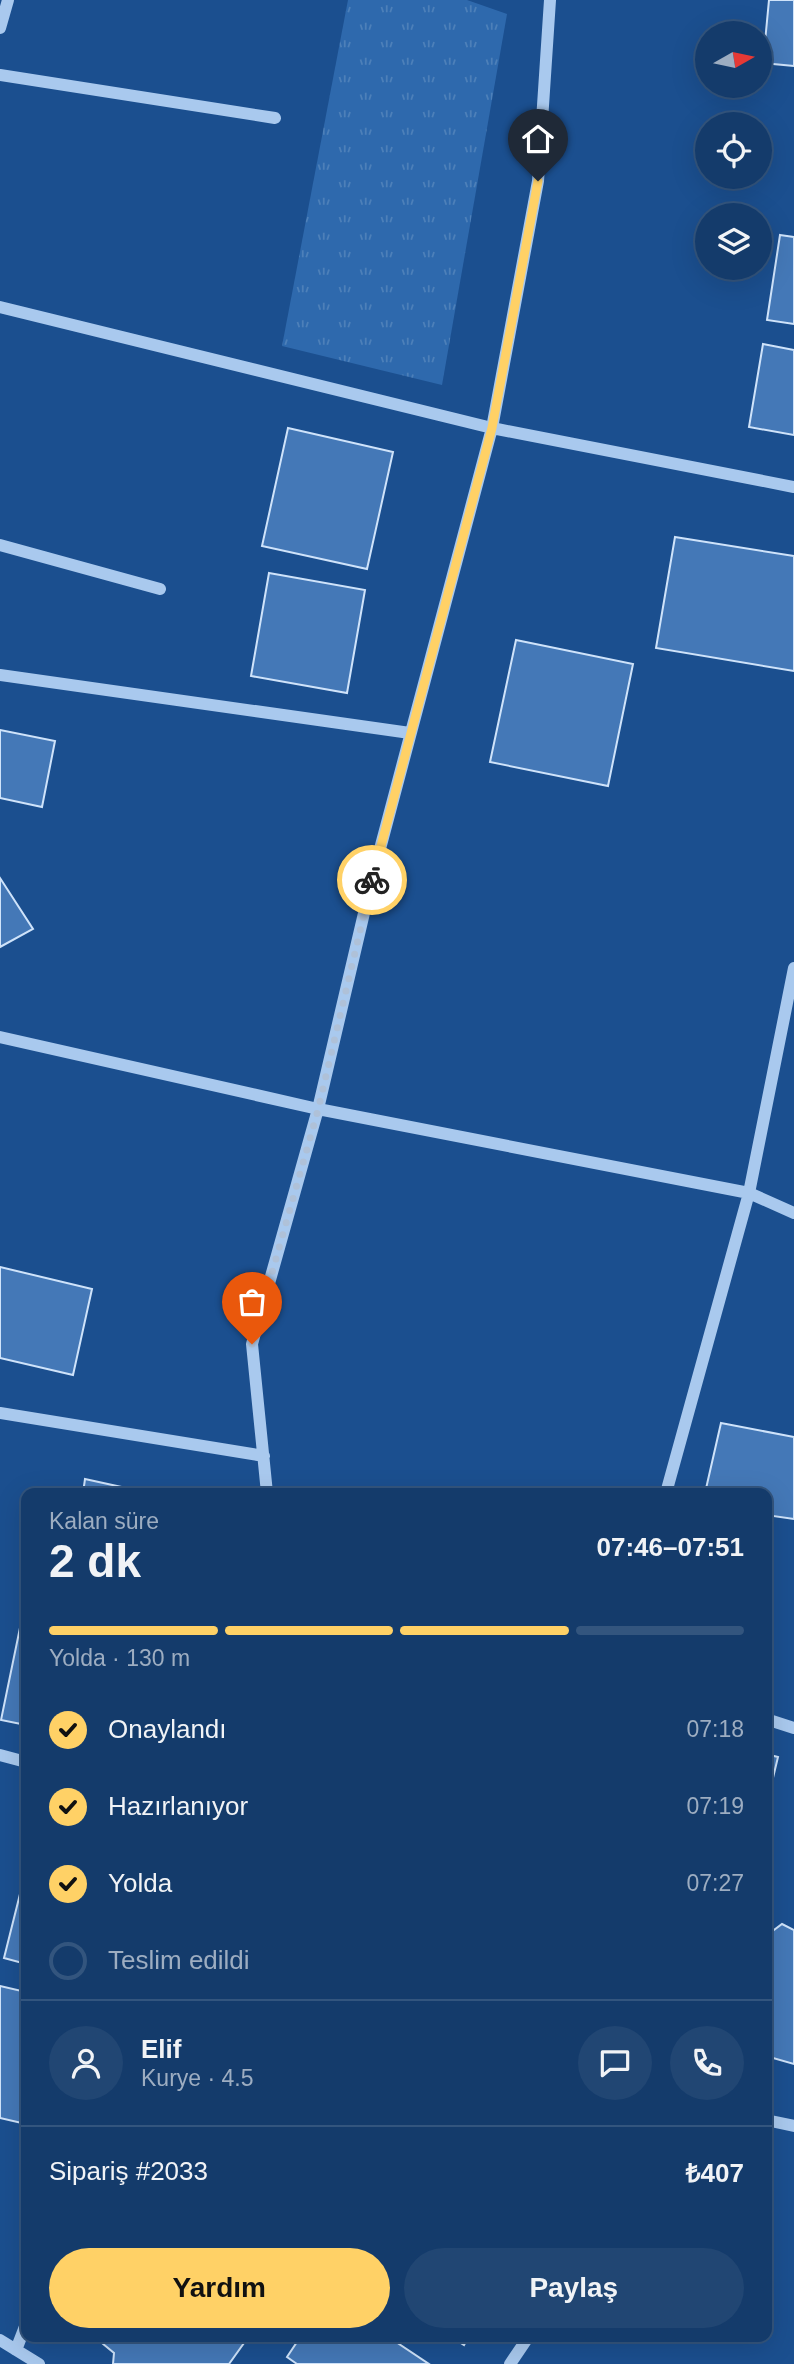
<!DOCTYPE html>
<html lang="tr">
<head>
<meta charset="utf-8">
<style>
  :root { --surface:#143b6b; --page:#214673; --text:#f1f3f6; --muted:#9dadc1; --line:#33557e; --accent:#ffd166 }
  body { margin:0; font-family:Helvetica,sans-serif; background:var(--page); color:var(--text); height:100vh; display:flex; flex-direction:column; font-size:26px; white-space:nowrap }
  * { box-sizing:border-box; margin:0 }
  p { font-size:23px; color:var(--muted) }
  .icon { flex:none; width:38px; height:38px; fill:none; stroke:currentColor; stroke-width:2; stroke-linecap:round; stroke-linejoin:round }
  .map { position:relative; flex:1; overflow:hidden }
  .sheet { position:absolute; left:21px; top:1488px; width:751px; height:854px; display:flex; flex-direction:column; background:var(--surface); border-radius:14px; box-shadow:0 7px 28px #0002,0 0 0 2px var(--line) }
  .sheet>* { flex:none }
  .needle { width:46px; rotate:81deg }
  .controls { position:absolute; left:695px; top:21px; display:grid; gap:14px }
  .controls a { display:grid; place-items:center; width:77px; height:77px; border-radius:50%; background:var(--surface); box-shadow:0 7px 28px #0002,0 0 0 2px var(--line); font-size:35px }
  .pin { position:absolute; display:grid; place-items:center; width:60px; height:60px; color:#fff; margin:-72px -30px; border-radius:50% 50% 50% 0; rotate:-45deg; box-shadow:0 0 7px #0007 }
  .pin .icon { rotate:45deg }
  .courier { position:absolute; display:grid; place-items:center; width:70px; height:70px; margin:-35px; border:5px solid #ffd166; border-radius:50%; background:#fff; color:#222; box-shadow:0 2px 9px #0007 }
  .summary em { font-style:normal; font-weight:700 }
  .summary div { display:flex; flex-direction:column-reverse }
  .summary { display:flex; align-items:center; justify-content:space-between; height:119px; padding:0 28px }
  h1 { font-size:46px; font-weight:700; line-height:52px }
  .bar { display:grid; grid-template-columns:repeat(4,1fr); gap:10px 7px; align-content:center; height:84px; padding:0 28px }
  .bar i { height:9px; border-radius:5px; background:var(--line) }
  .bar .current { background:var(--accent) }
  .bar p { grid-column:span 4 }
  .line { display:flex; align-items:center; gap:18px; padding:0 28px; border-top:2px solid var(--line) }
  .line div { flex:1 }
  .round { display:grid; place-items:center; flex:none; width:74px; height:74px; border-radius:37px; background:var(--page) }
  ol { padding:0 28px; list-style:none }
  li { display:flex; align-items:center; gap:21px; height:77px }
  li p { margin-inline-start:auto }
  li .icon { padding:7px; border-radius:50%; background:var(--accent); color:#111; stroke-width:4 }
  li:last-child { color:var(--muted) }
  li i { width:38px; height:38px; border:4px solid var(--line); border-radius:50% }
  .primary-button { display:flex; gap:14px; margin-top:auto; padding:14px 28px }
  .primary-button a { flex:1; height:80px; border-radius:42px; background:var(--accent); color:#111; font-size:28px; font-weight:700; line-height:80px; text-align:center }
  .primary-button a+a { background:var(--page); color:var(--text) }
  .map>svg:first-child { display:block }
</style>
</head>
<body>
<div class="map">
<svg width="794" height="2364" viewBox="0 0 794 2364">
  <defs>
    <pattern id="park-tufts" width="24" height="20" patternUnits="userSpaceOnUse" patternTransform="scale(1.75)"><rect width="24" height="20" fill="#2e69ad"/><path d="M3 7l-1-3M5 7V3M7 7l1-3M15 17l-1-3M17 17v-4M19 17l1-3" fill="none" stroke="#4d80b9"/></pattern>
  </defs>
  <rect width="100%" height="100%" fill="#1b4f8f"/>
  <!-- park -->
  <path fill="url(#park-tufts)" d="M348,0H467L507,14L442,385L282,346Z"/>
  <!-- building -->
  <path fill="#4478b7" stroke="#cfe3fa" stroke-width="2" d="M769,0H794V66L763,63Z
    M780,235L794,237V324L767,320Z
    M763,344L794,350V435L749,427Z
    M288,428L393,452L367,569L262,546Z
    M675,537L794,556V671L656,648Z
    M269,573L365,590L347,693L251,676Z
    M516,640L633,664L608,786L490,762Z
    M0,730L55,741L42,807L0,798Z
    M0,878L33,929L0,947Z
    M0,1267L92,1289L73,1375L0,1358Z
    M721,1423L794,1437V1519L766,1515V1493H705Z
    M85,1479L149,1493H83Z
    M22,1618H26V1725L1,1720Z
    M766,1754L778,1757L766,1807Z
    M26,1870V1964L4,1958Z
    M782,1924L794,1930V2064L766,2056V1936Z
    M0,1986L26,1992V2124L0,2118Z
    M98,2336H249L229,2364H113L114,2353L97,2339Z
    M301,2336H387L429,2364H297L287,2357Z
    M450,2336H469L464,2345Z"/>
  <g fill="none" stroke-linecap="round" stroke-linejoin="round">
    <!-- minor -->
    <path stroke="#a9c9ee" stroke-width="12" d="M0,28L8,0
      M0,75L275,118
      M0,307L492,428L794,487
      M0,545L160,589
      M0,675L410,733
      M0,1037L318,1109L749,1193L794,1213
      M0,1413L264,1456
      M267,1493L252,1344L318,1109L372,879L492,428L538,181L550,0
      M666,1493L749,1193L794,968
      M766,1719L794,1728
      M0,1755L26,1762
      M766,2120L794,2126
      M0,2340L39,2364
      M16,2350L26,2324
      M510,2364L529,2336"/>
  </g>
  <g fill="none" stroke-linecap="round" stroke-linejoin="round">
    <!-- done -->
    <path stroke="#afc1d8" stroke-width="7" stroke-dasharray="0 12.6" d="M252,1344L318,1110L372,880"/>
    <!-- route -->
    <path stroke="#ffd166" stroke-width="9" d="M372,880L492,428L538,181"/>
  </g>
</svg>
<div class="controls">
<a><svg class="needle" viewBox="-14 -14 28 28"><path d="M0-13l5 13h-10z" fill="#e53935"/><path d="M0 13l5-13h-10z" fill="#9dadc1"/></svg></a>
<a><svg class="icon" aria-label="locate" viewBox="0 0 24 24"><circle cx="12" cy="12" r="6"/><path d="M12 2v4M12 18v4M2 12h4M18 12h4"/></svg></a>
<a><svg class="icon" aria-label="layers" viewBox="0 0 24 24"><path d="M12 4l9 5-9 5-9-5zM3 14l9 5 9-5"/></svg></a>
</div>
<div class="pin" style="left:252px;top:1344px;background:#ea580c"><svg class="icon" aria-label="bag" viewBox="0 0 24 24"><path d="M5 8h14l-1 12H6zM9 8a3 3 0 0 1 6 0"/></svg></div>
<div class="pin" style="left:538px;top:181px;background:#1f2937"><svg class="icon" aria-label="home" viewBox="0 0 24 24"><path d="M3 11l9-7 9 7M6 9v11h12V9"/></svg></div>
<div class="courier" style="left:372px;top:880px"><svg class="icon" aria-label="bike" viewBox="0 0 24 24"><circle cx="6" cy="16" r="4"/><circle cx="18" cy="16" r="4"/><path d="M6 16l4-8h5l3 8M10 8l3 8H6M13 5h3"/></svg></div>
<section class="sheet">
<div class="summary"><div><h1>2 dk</h1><p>Kalan süre</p></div><em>07:46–07:51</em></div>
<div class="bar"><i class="current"></i><i class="current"></i><i class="current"></i><i></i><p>Yolda · 130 m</p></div>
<ol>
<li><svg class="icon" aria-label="check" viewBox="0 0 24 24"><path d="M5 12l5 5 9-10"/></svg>Onaylandı<p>07:18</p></li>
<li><svg class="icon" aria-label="check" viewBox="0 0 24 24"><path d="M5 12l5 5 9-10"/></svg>Hazırlanıyor<p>07:19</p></li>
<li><svg class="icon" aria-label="check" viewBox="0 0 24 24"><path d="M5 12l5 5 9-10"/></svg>Yolda<p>07:27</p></li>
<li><i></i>Teslim edildi</li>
</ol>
<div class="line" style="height:126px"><a class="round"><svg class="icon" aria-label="person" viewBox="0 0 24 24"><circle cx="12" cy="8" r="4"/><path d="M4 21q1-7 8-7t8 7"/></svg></a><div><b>Elif</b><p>Kurye · 4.5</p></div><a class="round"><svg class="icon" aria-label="chat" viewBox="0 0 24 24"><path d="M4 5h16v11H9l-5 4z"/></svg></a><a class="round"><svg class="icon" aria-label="phone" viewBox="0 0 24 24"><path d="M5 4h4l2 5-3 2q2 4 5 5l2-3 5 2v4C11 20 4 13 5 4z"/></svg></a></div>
<div class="line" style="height:91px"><div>Sipariş #2033</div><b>₺407</b></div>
<div class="primary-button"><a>Yardım</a><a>Paylaş</a></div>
</section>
</div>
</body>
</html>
